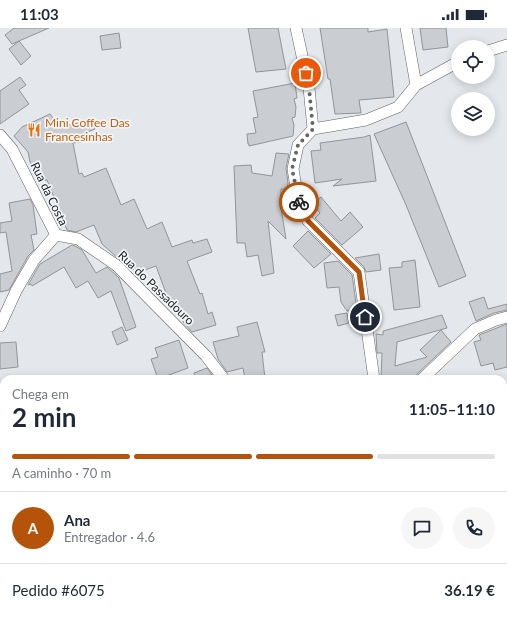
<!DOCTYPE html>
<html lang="pt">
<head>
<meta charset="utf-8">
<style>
  :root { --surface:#fff; --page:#f6f6f7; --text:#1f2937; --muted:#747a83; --line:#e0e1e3; --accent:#b45309 }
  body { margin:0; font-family:Lato,sans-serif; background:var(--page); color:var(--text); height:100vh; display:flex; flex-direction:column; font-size:15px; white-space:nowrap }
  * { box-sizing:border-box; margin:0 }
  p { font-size:13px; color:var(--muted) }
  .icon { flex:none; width:22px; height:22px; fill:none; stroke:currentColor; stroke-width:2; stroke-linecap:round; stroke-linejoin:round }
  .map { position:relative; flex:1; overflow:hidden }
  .panel { position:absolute; left:0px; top:347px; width:507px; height:248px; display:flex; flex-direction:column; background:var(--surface); border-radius:12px 12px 0 0; box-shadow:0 2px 10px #0003 }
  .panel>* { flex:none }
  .controls { position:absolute; left:451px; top:12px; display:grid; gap:8px }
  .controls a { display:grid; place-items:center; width:44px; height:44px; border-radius:50%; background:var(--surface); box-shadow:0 2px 10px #0003; font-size:20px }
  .pin { position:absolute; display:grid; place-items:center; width:34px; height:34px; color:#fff; margin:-17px; border:2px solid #fff; border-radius:50%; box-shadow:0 1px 4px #0007 }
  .courier { position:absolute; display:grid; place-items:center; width:40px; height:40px; margin:-20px; border:3px solid #b45309; border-radius:50%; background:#fff; color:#222; box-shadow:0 1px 5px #0007 }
  .head em { font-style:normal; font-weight:700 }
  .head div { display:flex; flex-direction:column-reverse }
  .head { display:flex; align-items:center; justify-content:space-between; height:68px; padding:0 12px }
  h1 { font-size:26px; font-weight:700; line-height:30px }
  .bar { display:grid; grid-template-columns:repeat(4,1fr); gap:6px 4px; align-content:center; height:48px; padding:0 12px }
  .bar i { height:5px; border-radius:3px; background:var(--line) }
  .bar .on { background:var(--accent) }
  .bar p { grid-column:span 4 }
  .line { display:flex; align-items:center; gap:10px; padding:0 12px; border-top:1px solid var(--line) }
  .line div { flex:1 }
  .round { display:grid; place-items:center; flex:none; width:42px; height:42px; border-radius:21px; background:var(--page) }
  .status { display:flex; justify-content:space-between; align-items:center; height:28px; padding:0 20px; background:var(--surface); direction:ltr }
  .status svg { height:11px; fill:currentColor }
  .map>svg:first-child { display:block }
</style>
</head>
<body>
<div class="status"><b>11:03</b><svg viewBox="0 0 49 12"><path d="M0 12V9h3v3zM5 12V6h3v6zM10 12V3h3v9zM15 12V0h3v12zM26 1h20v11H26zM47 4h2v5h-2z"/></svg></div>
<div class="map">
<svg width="507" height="595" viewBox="0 0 507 595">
  <rect width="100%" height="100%" fill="#e4e8ec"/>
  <!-- building -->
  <path fill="#cacdd1" stroke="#919598" d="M14,0H49L12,16L5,7Z
    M248,0H278L286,41L256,44Z
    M320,0H368V4L387,1L394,69L359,72L361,85L335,86L330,51H328Z
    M420,0H446L448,19L423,22Z
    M119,5L121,20L102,22L100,8Z
    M19,13L31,28L21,37L9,21Z
    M20,49L26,57L19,62L29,76L0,96V63Z
    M295,55L297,70L294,71L296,79L295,89L292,90L294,97L293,108L249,118V116H248L247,106L256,105L253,90L258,89L253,63Z
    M50,86L60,99L92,92L95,101L85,105L86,113L73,115L79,146L82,145L84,149L106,140L121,177L134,171L147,201L162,194L172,219L192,212L193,215L207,211L212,224L187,233L200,266L202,265L208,286L212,284L216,297L192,304L183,294L176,274L170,276L156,238L137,245L132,240L130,241L102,216L94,197L76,204L67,202L47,152L39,153L38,146L30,134L28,124L14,108L22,99Z
    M406,94L466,248L439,259L406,177L374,106Z
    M370,107L376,153L333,158L342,151L315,155L311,123L321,122L320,115L364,109Z
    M276,125L289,126L286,140L288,155L287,162L281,161V180L286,211L268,193L274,245L262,248L258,227L247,229L245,215H237L234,138L251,137L252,145L272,148Z
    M321,169L341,193L350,184L363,199L342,217L315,190L320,185L312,176Z
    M30,171L33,177L37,206L31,207L34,222L28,228L9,262L0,264V246L12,243L6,204L0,205V195L12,193L9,175Z
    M308,203L331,226L314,240L293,218Z
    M72,217L75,218L82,222L96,245L107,239L119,250L136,299L126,303L111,263L98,270L88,253L76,260L64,239L32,258L31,256L28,257L40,236Z
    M379,226L381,242L366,244L364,239L355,230Z
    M415,232L420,279L394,282L389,240L402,239V234Z
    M338,233L352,247L357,282L347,283L341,274L339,259L327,260L324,235Z
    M484,269L488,281L507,276V282L494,285L476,293L469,274Z
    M347,285L349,295L338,298L335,287Z
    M442,287L447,300L397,314L395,338L427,329L420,322L441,302L451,314L417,346L415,351H381L382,325H377L376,306L383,307V303Z
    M257,294L265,324H262L265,351H245L243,340L227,344L218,331L213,314L239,308L237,299Z
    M507,296V339L495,342L493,335L481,338L474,314L481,312L479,307Z
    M122,299L128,312L117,317L112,304Z
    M179,312L188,340L158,351L151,331L158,329L155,320Z
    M16,314L18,339L0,341V315Z
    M207,340L212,347L195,351L194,345Z"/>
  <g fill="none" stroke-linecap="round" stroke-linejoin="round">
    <!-- minor casing -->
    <g stroke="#5e6164" stroke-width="12">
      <path id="minor" d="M296,0L309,60L313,101
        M406,0L416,57
        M488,23L507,17
        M313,101L298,117L293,141L298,171L308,193L359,244L374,351
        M313,101L366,92L398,79L416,57L458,34
        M0,107L12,121L56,207
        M56,207L78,211L116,237L206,328L224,351
        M0,298L16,263L34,232L56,207
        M422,351L475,301L496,292L507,289
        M0,371L4,379
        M0,457L4,461
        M0,533H4
        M96,591L99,595"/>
    </g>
    <!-- minor -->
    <use href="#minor" stroke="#fff" stroke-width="11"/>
    <!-- rail -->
    <path stroke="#494b4d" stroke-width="3" d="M503,489H507
      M503,496H507
      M0,505H4
      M0,512H4"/>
  </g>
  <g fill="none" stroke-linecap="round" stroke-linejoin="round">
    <!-- done -->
    <path stroke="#646669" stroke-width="4" stroke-dasharray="0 7.2" d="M299,174L292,141L298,117L313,101L309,60L306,45"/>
    <!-- route -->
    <path stroke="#b45309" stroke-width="5" d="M299,174L308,193L359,244L365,289"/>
  </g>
  <!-- icons -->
  <defs>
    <g id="restaurant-bare" transform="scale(1.08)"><path d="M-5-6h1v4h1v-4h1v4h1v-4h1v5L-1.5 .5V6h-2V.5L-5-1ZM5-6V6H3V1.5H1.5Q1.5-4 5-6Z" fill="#e8710a" stroke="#f2f5f9" stroke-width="2.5" paint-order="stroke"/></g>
  </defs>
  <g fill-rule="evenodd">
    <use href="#restaurant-bare" x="34" y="102"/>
  </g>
  <g text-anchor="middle" stroke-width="3.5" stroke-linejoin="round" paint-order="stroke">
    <!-- food labels -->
    <g font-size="12" fill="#c56008" stroke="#f2f5f9" text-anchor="start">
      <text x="45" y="99">Mini Coffee Das<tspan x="45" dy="14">Francesinhas</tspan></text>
    </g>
    <!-- street labels -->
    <g font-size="12" fill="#1f2022" stroke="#f2f5f9">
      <text transform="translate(49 166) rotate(64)" y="4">Rua da Costa</text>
      <text transform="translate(156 260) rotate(44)" y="4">Rua do Passadouro</text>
    </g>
  </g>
</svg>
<div class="controls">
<a><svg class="icon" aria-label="locate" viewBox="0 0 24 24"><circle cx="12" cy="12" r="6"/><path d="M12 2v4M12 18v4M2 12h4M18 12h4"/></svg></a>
<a><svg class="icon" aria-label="layers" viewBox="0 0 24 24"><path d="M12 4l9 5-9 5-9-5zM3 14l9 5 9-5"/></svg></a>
</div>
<div class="pin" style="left:306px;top:45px;background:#ea580c"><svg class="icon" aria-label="bag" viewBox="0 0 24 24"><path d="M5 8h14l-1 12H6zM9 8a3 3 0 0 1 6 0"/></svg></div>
<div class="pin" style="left:365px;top:289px;background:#1f2937"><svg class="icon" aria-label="home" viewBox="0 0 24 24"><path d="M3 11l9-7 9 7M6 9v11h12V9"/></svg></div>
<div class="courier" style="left:299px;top:174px"><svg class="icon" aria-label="bike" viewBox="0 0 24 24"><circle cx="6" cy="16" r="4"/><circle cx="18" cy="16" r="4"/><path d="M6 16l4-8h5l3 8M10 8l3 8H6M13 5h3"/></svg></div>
<section class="panel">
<div class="head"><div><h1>2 min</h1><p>Chega em</p></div><em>11:05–11:10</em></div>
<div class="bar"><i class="on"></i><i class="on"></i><i class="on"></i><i></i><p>A caminho · 70 m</p></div>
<div class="line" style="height:72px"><b class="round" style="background:var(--accent);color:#fff">A</b><div><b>Ana</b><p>Entregador · 4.6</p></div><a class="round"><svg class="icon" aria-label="chat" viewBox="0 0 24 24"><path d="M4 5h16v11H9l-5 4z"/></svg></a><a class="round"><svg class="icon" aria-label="phone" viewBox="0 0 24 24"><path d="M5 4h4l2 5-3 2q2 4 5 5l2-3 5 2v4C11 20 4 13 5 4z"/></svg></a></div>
<div class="line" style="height:52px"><div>Pedido #6075</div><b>36.19 €</b></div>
</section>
</div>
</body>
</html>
